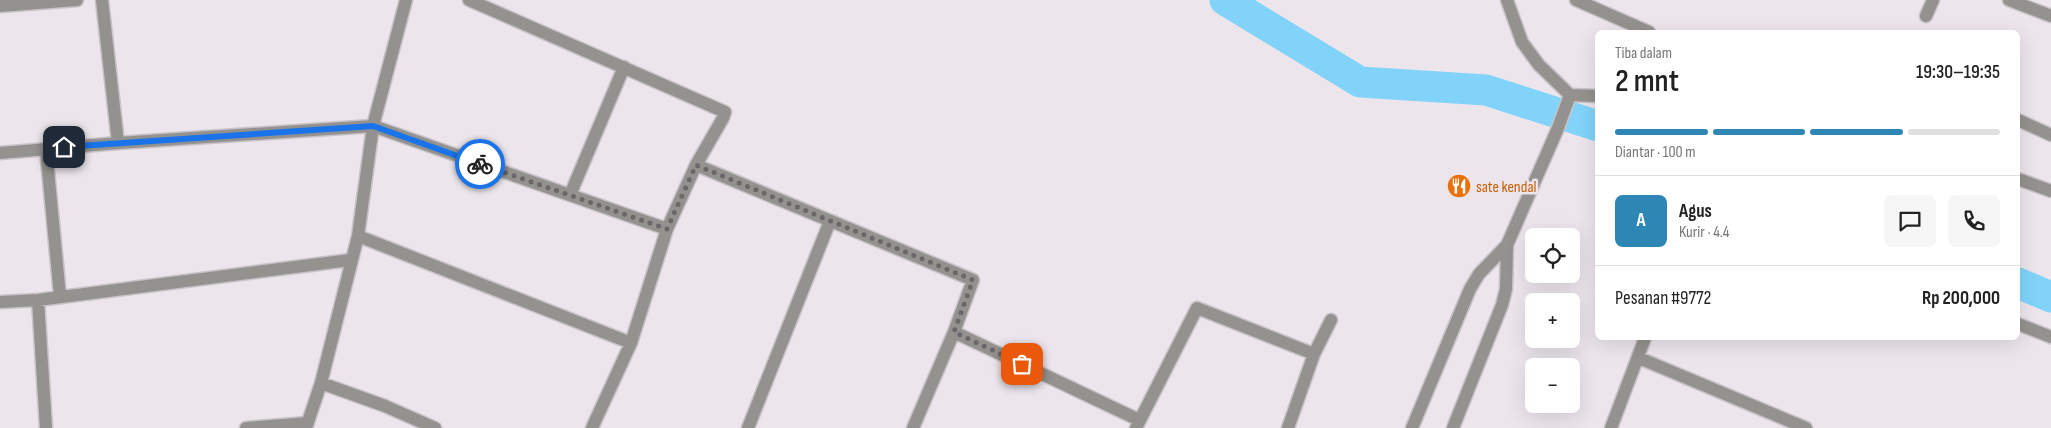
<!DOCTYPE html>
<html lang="id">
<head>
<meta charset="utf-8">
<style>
  :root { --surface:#fff; --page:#f6f6f6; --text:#222; --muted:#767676; --line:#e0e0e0; --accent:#2e86b4 }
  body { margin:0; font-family:"Sofia Sans Condensed",sans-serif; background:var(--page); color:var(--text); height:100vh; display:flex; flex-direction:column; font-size:19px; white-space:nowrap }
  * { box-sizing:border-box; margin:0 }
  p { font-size:16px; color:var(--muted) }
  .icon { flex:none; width:28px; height:28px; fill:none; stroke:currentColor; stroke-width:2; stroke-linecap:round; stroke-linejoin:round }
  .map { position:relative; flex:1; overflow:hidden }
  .side { position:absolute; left:1595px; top:30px; width:425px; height:310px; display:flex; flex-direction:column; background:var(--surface); border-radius:8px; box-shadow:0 5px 20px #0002 }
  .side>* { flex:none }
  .buttons { position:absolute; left:1525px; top:228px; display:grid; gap:10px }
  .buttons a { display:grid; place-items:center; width:55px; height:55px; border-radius:8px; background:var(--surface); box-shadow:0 5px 20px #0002; font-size:25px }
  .pin { position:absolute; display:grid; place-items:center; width:42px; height:42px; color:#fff; margin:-21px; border-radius:10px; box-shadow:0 2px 8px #0006 }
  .courier { position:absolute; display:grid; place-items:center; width:50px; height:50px; margin:-25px; border:4px solid #1a73e8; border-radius:50%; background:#fff; color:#222; box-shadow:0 1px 6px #0007 }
  .headline em { font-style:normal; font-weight:600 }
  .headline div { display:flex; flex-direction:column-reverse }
  .headline { display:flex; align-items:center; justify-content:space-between; height:85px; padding:0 20px }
  h1 { font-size:32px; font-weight:600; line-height:38px }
  .bar { display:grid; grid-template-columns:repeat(4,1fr); gap:8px 5px; align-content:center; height:60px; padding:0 20px }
  .bar i { height:6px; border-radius:4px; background:var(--line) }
  .bar .on { background:var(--accent) }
  .bar p { grid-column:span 4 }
  .line { display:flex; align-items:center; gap:12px; padding:0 20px; border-top:1px solid var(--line) }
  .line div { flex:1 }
  .round { display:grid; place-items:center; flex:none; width:52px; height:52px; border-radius:8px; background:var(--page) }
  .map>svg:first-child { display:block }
</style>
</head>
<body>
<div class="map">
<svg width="2051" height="428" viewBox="0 0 2051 428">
  <rect width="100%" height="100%" fill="#ece6ec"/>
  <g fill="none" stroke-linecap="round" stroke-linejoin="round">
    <!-- canal -->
    <path stroke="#81d3fa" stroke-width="31" d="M1225,0L1360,82L1486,90L1598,126
      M2018,283L2051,297"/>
    <!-- minor casing -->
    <g stroke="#c8c3c8" stroke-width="15">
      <path id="minor" d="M102,0L118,143
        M469,0L725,112L723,118L696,165L667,229L631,343L592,428
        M1507,0L1522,42L1539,65L1570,95L1598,96
        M1576,0L1649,32
        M2009,0L2051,16
        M0,6L77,0
        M1926,16L1933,0
        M2018,120L2051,135
        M46,149L60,296
        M0,153L118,143L373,126L667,229
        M696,165L973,280L954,332L913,428
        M2018,179L2051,191
        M570,195L624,67
        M358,236L631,343
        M38,300L46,428
        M0,302L38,300L350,260
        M2018,324L2051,337
        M954,332L1139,420
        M1639,358L1806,428
        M321,383L385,406L435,428
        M246,428L308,423
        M306,428L321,383L358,236L373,126L406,0
        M748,428L830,221
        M1136,428L1197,308L1314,354
        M1288,428L1314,354L1331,320
        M1412,428L1470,289L1479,274L1507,245L1558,128L1570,95
        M1453,428L1502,305L1506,289L1507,245
        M1611,428L1645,338"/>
    </g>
    <!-- minor -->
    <use href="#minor" stroke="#94928f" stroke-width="12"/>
  </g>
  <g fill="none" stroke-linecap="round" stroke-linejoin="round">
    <!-- done -->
    <path stroke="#6a666a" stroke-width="5" stroke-dasharray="0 9" d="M480,164L667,229L696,165L973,280L954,332L1022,364"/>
    <!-- route -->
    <path stroke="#1a73e8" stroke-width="6" d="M64,147L373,126L480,164"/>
  </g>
  <!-- icons -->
  <defs>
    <g id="restaurant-disc" transform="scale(1.25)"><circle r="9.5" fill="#e8710a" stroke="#ece6ec"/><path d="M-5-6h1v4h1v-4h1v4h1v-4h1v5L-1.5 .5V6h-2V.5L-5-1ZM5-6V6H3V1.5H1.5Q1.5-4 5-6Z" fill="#fff"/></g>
  </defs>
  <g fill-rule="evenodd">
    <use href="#restaurant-disc" x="1459" y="186"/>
  </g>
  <g text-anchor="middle" stroke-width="5" stroke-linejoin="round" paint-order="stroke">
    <!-- food labels -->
    <g font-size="16" fill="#c56008" stroke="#ece6ec" text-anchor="start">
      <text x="1476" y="192">sate kendal</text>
    </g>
  </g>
</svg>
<div class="buttons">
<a><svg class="icon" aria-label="locate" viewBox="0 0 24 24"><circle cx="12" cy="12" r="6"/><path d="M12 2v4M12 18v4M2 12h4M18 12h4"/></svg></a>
<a>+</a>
<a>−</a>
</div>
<div class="pin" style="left:1022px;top:364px;background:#ea580c"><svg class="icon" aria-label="bag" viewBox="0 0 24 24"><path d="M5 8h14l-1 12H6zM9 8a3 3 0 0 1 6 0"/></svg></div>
<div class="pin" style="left:64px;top:147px;background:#1f2937"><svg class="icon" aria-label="home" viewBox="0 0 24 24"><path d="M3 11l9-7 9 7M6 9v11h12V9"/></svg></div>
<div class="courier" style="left:480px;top:164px"><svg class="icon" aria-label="bike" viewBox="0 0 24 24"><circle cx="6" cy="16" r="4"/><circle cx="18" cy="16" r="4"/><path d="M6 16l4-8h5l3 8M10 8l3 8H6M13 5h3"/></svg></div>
<section class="side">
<div class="headline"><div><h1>2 mnt</h1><p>Tiba dalam</p></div><em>19:30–19:35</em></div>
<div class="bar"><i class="on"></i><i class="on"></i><i class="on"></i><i></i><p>Diantar · 100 m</p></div>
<div class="line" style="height:90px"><b class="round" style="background:var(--accent);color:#fff">A</b><div><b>Agus</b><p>Kurir · 4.4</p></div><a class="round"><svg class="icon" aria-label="chat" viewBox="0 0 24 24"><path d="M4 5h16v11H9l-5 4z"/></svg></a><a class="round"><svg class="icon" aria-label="phone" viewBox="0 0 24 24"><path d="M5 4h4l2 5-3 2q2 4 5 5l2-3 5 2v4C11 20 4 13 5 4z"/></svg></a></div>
<div class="line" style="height:65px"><div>Pesanan #9772</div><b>Rp 200,000</b></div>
</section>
</div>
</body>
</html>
